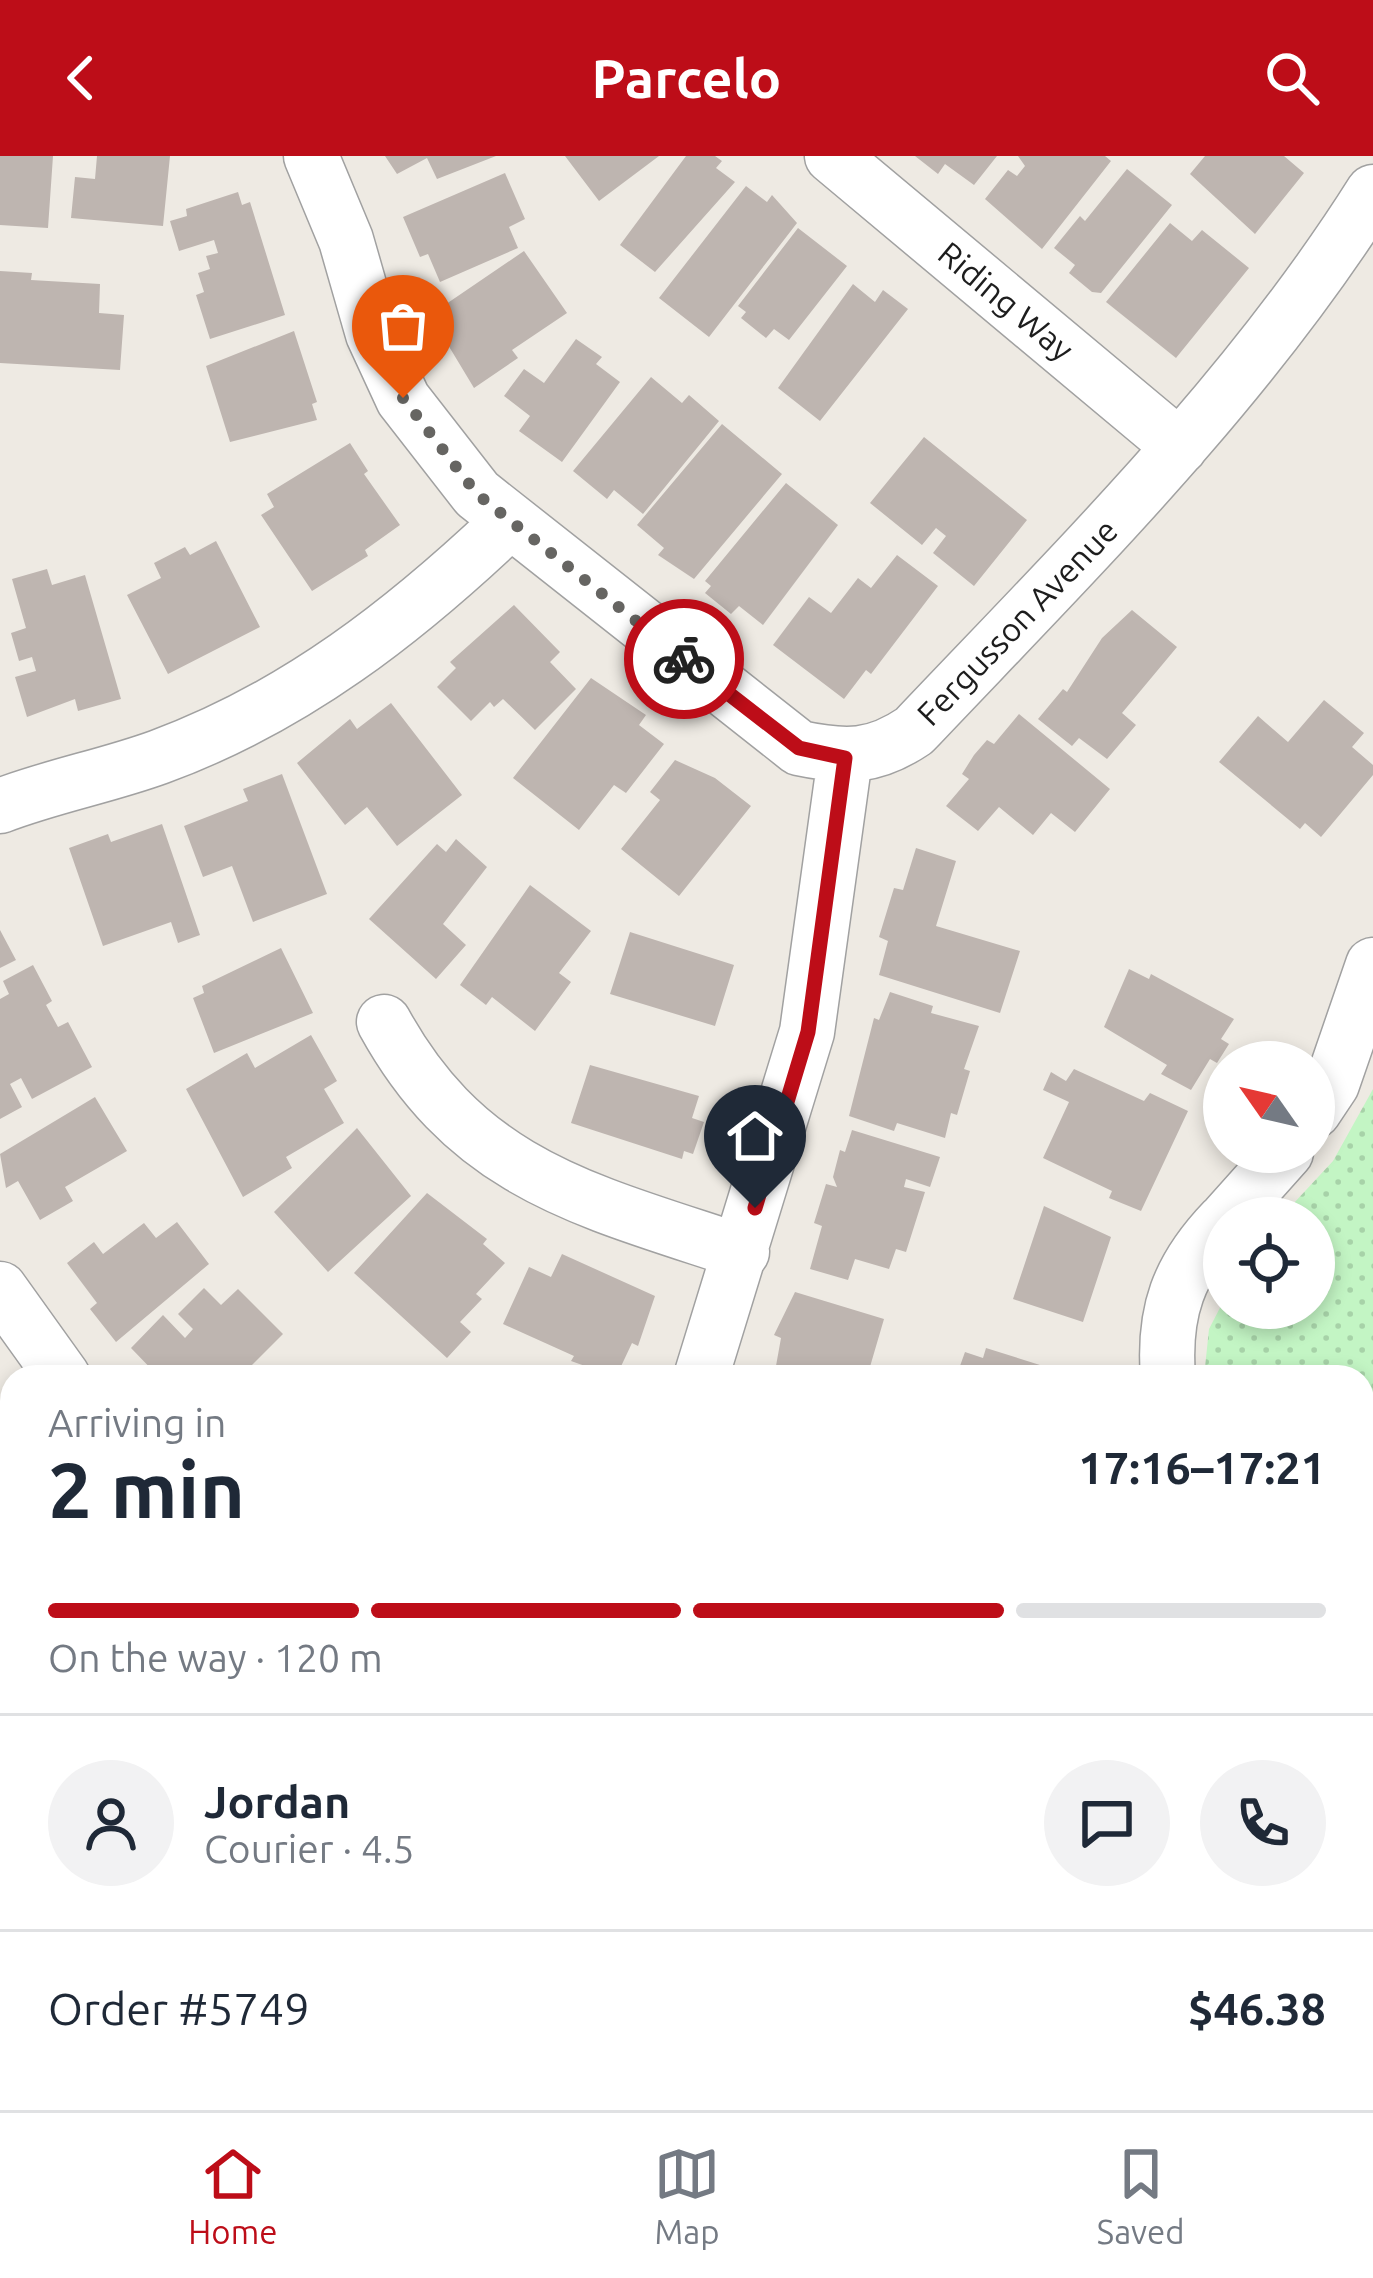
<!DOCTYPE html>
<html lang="en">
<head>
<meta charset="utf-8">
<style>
  :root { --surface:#fff; --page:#f2f2f3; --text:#1f2937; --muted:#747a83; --line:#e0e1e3; --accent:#bd0d18 }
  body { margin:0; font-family:Ubuntu,sans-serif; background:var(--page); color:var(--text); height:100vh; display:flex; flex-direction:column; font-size:45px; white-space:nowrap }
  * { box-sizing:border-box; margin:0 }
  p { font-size:39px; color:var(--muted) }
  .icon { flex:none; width:66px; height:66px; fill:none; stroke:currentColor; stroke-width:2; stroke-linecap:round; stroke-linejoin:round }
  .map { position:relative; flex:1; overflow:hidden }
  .sheet { position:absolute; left:0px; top:1209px; width:1374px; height:747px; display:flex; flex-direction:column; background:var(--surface); border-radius:36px 36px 0 0; box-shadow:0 6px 18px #0003 }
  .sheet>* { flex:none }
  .needle { width:78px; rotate:304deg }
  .tools { position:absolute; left:1203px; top:885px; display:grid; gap:24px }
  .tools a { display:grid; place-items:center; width:132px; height:132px; border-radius:50%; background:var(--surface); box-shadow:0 6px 18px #0003; font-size:60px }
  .pin { position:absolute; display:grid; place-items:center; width:102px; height:102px; color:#fff; margin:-123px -51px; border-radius:50% 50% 50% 0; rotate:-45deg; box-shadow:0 0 12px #0007 }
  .pin .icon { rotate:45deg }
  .courier { position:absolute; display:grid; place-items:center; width:120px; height:120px; margin:-60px; border:9px solid #bd0d18; border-radius:50%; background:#fff; color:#222; box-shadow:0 3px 15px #0007 }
  .headline em { font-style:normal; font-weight:700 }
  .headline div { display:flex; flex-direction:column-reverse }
  .headline { display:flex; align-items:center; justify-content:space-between; height:204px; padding:0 48px }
  h1 { font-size:78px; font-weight:700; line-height:90px }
  .bar { display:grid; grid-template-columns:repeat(4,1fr); gap:18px 12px; align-content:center; height:144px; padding:0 48px }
  .bar i { height:15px; border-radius:9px; background:var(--line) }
  .bar .current { background:var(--accent) }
  .bar p { grid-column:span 4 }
  .line { display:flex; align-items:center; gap:30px; padding:0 48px; border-top:3px solid var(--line) }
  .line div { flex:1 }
  .round { display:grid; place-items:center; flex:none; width:126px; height:126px; border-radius:63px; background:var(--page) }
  header { display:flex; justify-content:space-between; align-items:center; height:156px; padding:0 48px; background:var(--accent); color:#fff; font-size:54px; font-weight:700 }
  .tab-bar { display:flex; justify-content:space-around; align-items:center; height:168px; border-top:3px solid var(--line); background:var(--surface); font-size:33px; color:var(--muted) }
  .tab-bar a { display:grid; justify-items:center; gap:6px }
  .tab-bar .current { color:var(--accent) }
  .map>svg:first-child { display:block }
</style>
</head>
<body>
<header><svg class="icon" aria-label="back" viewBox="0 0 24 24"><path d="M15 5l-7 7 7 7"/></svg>Parcelo<svg class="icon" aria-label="search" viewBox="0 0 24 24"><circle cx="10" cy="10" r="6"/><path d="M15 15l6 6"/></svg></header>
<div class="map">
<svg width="1373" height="1954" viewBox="0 0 1373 1954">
  <defs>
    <pattern id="park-dots" width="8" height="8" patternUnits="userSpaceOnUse" patternTransform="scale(3)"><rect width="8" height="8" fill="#c3f5c4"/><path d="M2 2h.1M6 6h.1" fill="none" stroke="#a7d2a8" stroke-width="1.8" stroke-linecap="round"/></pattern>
  </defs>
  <rect width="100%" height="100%" fill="#eeeae3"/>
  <!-- park -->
  <path fill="url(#park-dots)" d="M1373,933V1954H1085L1086,1944H1362V1221H1204L1209,1173L1224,1144V1152H1314V1062H1280L1333,1005Z
    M0,1824L12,1832V1944H175L194,1954H0Z"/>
  <!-- building -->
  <path fill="#beb5b0" d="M0,0H53L48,72L0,69Z
    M97,0H170L163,70L71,62L75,21L95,23Z
    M385,0H496L437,23L427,2L397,18Z
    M565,0H659L599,45Z
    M686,0H715L722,5L716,12L735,26L655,116L620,89Z
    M915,0H997L974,29L945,8L938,18Z
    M1018,0H1105L1111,5L1042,93L985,43L1008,14L1017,20L1025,10Z
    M1205,0H1284L1304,17L1255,78L1190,18Z
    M1127,13L1172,49L1101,137L1092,136L1069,117L1075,109L1054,92L1080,60L1085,65Z
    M505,17L525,63L509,71L518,92L440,126L428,98L420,101L403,61Z
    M746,30L767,46L772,39L797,67L709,181L659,142Z
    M238,36L242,49L250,46L285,159L210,183L196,139L204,136L198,117L210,113L206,100L218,97L214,84L179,95L170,65L187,60L186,53Z
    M1170,67L1192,85L1202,74L1249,112L1176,202L1106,146Z
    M798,72L847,110L789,184L774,173L766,182L741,162L746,156L738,150Z
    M524,95L567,157L512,194L518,202L474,232L430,159Z
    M0,115L32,117L31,124L100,128L99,157L124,159L120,214L0,207Z
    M853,128L875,146L883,134L908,153L820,265L778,232Z
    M294,175L317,246L312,248L317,264L230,286L206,210Z
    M576,183L602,201L596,208L620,226L562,306L519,275L530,260L504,240L524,213L544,227Z
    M651,221L682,247L689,239L719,265L643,358L614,334L607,343L573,315Z
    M722,268L782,318L694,423L658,399L664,392L637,369Z
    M924,281L1027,364L974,430L933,397L946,380L936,372L922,389L870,347Z
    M350,287L368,315L364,318L400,369L365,394L368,400L312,435L261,359L274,351L267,338Z
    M786,327L838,369L763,469L739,450L731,458L705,437L711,430L705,425Z
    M216,385L260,471L168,518L127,439L161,422L154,407L185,391L190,399Z
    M897,399L938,430L871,518L866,514L844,543L773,489L809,441L831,457L858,422L871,432Z
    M47,413L52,429L85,419L121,543L78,555L75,543L27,561L15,521L36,515L32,501L19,505L11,477L26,472L12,423Z
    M514,449L560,496L550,506L576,533L535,574L503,543L494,551L490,546L471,565L437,531L456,512L450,506Z
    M1132,454L1177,491L1122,557L1136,569L1107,603L1079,582L1072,590L1038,563L1063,533L1067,536L1102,482Z
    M591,522L646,559L639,569L664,588L626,637L614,629L579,674L513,622Z
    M1324,544L1364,577L1352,591L1373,609V619L1321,681L1305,667L1300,673L1219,606L1258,560L1288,586Z
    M391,547L462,639L397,690L367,651L345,669L297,607L350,563L357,573Z
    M1019,558L1110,633L1075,676L1051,657L1033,679L999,651L978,675L946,650L969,623L962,618L974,599L987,584L994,588Z
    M675,604L715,622L751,650L679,740L621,693L660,644L650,636Z
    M282,618L327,738L253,766L232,710L203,721L184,670L248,645L243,633Z
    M162,668L200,779L178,787L171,766L103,790L69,692L108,678L111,686Z
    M456,683L487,711L443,768L466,789L436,823L369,763L437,688L446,696Z
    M916,692L956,705L936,770L1020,795L1000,857L879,819L888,785L879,781L894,732L903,734Z
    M530,729L591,775L559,817L571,826L535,875L492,841L486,849L460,829Z
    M0,774L16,804L0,812Z
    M630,776L734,809L715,870L610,838Z
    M281,792L313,857L214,897L193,842L204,837L202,830Z
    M33,809L52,845L46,849L58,871L68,866L92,911L32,943L21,922L10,928L22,951L0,963V843L9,838L3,825Z
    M1129,813L1149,823L1151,818L1234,863L1221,883L1229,888L1217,907L1210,903L1191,934L1161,918L1167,909L1104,871Z
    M890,836L933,850L931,857L979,870L964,913L970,915L957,959L951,957L945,982L897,967L894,975L849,960L874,862L879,864Z
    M311,879L337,925L324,933L344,967L286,1001L292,1012L243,1041L186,933L247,897L255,912Z
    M590,909L699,940L692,962L704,966L693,998L684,995L682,1003L571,967Z
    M1074,913L1144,945L1150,937L1188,955L1141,1055L1109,1042L1112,1035L1043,1002L1069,946L1043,934L1051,916L1066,925Z
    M95,941L127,995L65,1031L73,1045L40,1064L18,1025L6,1032L0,998Z
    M357,972L411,1040L328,1116L274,1056Z
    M852,974L940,1001L930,1031L906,1023L904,1031L925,1036L906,1096L896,1093L889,1113L855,1103L848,1124L810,1113L822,1070L814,1067L826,1028L837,1031L833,1021L840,994L845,996Z
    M427,1037L487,1083L483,1088L505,1107L476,1138L482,1143L460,1166L471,1176L447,1202L354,1117Z
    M1044,1050L1111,1081L1083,1166L1013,1143Z
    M177,1066L209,1108L116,1186L90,1153L97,1147L67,1107L94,1086L103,1098L144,1067L156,1082Z
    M562,1098L655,1140L638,1190L632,1187L616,1221L571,1205L574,1200L503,1168L529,1111L551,1121Z
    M204,1132L221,1149L238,1133L283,1178L240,1221H159L131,1192L163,1159L185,1182L193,1173L178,1158Z
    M795,1136L884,1163L867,1221H774L781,1182L774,1179Z
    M986,1192L1075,1220L1074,1221H956L965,1196L983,1202Z
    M0,1281L12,1294V1387L0,1398Z
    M12,1433V1481L0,1470V1447Z
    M602,1944H732L725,1954H623Z
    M821,1944H936L933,1954H817Z"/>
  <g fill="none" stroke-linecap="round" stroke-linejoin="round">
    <!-- minor casing -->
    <g stroke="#a1a1a1" stroke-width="57">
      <path id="minor" d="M311,0L346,84L373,178L403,243L477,338L799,592C846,602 874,602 914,575C1076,404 1247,236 1373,36
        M832,0L1180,291
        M0,650C52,630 107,620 159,601C295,551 405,465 509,366
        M384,866C468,1019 586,1044 742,1096
        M1314,955L1332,928L1373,809
        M1227,1062L1286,996
        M0,1133L63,1221
        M701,1221L807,876L845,602
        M1168,1221C1163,1156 1178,1113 1224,1065
        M0,1794L12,1804
        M227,1944L249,1954
        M1057,1944V1954
        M471,1954L480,1944"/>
    </g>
    <!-- minor -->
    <use href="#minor" stroke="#fff" stroke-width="54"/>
  </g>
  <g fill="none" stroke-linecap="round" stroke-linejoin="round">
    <!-- done -->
    <path stroke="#666562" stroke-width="12" stroke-dasharray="0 21.6" d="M403,242L477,338L684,503"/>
    <!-- route -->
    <path stroke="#bd0d18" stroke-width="15" d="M684,503L799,592L845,602L808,876L755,1052"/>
  </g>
  <g text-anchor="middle" stroke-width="9" stroke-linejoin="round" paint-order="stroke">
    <!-- street labels -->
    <g font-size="33" fill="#1d1d1d" stroke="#fff">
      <text transform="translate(1006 145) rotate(40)" y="12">Riding Way</text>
      <text transform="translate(1017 466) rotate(-46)" y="12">Fergusson Avenue</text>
    </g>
  </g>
</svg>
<div class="tools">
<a><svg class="needle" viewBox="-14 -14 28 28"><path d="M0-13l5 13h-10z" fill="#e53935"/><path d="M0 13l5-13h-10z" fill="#747a83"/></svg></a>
<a><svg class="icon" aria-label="locate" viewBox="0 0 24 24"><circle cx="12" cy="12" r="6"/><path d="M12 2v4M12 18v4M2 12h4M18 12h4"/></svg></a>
</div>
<div class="pin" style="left:403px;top:242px;background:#ea580c"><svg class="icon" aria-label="bag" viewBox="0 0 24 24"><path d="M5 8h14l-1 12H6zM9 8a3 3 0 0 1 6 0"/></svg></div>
<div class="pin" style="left:755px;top:1052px;background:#1f2937"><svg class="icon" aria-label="home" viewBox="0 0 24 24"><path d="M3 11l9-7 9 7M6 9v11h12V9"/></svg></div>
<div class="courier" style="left:684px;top:503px"><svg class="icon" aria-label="bike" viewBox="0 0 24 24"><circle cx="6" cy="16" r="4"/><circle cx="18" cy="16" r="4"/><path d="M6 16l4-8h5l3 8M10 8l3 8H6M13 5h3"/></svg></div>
<section class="sheet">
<div class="headline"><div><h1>2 min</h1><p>Arriving in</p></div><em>17:16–17:21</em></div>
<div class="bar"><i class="current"></i><i class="current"></i><i class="current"></i><i></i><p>On the way · 120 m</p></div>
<div class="line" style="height:216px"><a class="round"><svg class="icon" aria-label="person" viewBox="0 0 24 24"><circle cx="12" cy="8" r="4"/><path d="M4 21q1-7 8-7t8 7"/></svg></a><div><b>Jordan</b><p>Courier · 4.5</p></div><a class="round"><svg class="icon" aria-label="chat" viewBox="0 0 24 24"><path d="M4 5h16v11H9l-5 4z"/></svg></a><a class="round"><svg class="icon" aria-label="phone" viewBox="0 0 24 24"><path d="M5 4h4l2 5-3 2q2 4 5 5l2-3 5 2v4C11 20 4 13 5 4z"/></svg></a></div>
<div class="line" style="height:156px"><div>Order #5749</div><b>$46.38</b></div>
</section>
</div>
<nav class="tab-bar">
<a class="current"><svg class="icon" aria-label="home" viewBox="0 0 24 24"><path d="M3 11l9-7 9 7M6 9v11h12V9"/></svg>Home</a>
<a><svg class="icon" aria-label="map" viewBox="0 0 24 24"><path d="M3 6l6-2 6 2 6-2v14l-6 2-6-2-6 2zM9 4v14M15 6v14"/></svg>Map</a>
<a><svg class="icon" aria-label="saved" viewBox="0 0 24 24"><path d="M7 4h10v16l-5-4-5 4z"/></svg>Saved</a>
</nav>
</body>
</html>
